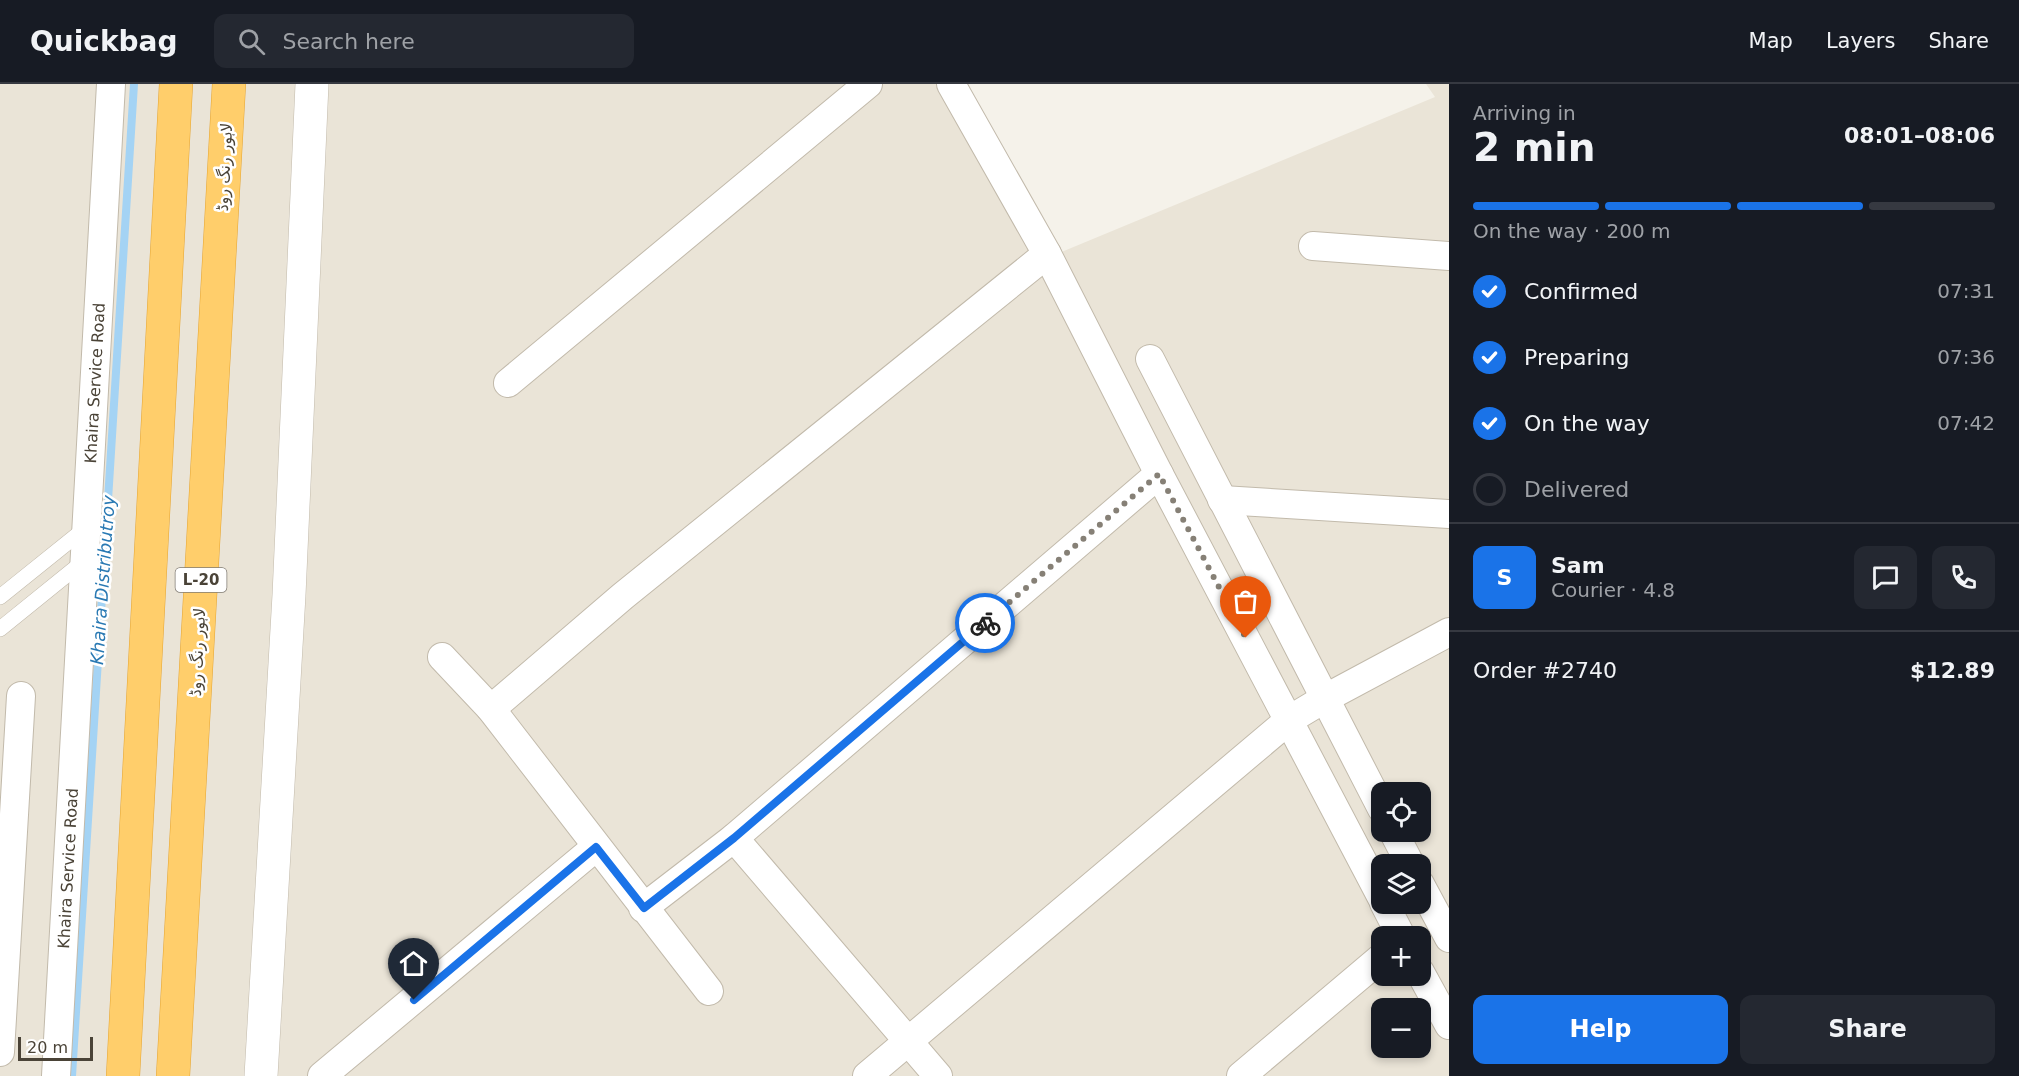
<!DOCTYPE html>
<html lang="en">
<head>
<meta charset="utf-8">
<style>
  :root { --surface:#171b24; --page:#242831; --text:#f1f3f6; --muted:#9ea1a6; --line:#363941; --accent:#1a73e8 }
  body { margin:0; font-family:"DejaVu Sans","Noto Sans Arabic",sans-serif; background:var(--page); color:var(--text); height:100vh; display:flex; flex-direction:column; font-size:22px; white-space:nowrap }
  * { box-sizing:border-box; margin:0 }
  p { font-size:20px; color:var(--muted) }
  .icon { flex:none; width:33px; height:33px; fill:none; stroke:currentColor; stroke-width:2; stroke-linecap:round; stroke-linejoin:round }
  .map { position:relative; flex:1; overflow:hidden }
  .panel { display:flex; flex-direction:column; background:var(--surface); width:570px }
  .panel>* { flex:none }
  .fabs { position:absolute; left:1371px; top:698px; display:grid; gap:12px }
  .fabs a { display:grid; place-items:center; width:60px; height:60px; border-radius:12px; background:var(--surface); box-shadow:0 3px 9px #0003; font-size:30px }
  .scale { position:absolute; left:18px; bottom:15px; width:75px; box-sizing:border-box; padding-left:6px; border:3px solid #4a4337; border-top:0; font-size:16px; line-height:21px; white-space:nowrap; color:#4a4337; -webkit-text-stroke:4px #fff; paint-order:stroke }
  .pin { position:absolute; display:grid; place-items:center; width:51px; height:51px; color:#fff; margin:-62px -26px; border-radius:50% 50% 50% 0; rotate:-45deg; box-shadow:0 0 6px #0007 }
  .pin .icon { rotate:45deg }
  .courier { position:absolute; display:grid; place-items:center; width:60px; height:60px; margin:-30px; border:4px solid #1a73e8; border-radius:50%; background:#fff; color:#222; box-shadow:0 2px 8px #0007 }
  .overview em { font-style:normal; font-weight:800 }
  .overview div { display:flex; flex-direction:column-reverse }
  .overview { display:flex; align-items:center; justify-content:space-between; height:102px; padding:0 24px }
  h1 { font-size:39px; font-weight:800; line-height:45px }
  .bar { display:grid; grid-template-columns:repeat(4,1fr); gap:9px 6px; align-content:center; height:72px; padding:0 24px }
  .bar i { height:8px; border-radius:4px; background:var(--line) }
  .bar .current { background:var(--accent) }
  .bar p { grid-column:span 4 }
  .line { display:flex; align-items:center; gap:15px; padding:0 24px; border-top:2px solid var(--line) }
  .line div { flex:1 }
  .round { display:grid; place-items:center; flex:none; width:63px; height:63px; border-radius:12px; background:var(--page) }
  ol { padding:0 24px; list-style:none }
  li { display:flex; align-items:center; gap:18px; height:66px }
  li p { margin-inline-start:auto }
  li .icon { padding:6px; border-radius:50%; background:var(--accent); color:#fff; stroke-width:4 }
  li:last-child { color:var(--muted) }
  li i { width:33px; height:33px; border:3px solid var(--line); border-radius:50% }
  .button { display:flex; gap:12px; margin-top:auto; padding:12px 24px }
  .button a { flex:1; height:69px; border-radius:12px; background:var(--accent); color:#fff; font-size:24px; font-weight:800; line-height:69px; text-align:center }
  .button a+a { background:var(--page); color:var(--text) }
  header { display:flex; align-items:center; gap:36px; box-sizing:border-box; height:84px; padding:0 30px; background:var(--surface); border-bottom:2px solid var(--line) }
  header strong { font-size:28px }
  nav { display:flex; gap:33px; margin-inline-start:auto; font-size:21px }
  .search { width:420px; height:54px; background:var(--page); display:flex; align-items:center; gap:15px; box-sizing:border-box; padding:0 21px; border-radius:12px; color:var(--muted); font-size:22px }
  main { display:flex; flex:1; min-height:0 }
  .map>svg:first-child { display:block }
</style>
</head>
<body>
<header>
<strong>Quickbag</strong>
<div class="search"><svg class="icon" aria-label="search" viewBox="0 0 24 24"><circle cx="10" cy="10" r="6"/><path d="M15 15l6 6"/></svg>Search here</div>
<nav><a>Map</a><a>Layers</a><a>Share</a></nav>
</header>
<main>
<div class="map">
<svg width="1449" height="992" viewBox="0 0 1449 992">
  <rect width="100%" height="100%" fill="#f5f2ea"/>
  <!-- residential -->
  <path fill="#eae4d7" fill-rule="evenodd" d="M0,0H954L1047,174L1435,13L1426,0H1449V992H0ZM1382,708H1420V747H1382ZM1382,780H1420V819H1382ZM1382,852H1420V891H1382ZM1382,924H1420V963H1382Z"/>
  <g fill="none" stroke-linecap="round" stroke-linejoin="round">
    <!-- stream -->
    <path stroke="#a4d3f4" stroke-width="8" d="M72,992L134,0"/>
    <!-- service casing -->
    <g stroke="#c2baab" stroke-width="16">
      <path id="service" d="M0,513L87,443
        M0,545L84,477"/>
    </g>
    <!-- minor casing -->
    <g stroke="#c2baab" stroke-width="30">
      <g id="minor">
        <path d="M951,0L1047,170L1159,390L1382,814"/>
        <path d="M1313,162L1449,172"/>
        <path d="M1150,275L1382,725"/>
        <path d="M508,299L868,0"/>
        <path d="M1222,416L1449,430"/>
        <path d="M442,573L491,625L709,907"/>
        <path d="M491,625L623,512L1047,170"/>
        <path d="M1393,747L1410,780"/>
        <path d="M734,754L938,992"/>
        <path d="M1420,800L1449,854"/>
        <path d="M1384,819L1401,852"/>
        <path d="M643,824L734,754L1159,390"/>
        <path d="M1420,888L1449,941"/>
        <path d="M0,968L21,612"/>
        <path id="s1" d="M56,992L111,0"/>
        <path d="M322,992L596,763"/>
        <path d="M867,992L1289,636L1324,615L1449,548"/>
        <path d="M1241,992L1382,873"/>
      </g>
    </g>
    <!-- tertiary casing -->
    <g stroke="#c2baab" stroke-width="34">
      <path id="tertiary" d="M261,992L289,511L312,0"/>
    </g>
    <!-- motorway casing -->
    <g stroke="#e5a533" stroke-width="34">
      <path id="motorway" d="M123,992L176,0
        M173,992L229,0"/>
    </g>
    <!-- service -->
    <use href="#service" stroke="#fff" stroke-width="15"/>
    <!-- minor -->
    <use href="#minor" stroke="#fff" stroke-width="28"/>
    <!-- tertiary -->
    <use href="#tertiary" stroke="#fff" stroke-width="33"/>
    <!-- motorway -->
    <use href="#motorway" stroke="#ffce6b" stroke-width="33"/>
  </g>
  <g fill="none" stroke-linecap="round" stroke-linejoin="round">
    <!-- done -->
    <path stroke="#868076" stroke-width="6" stroke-dasharray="0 10.8" d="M985,539L1159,390L1246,554"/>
    <!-- route -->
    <path stroke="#1a73e8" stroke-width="8" d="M414,916L596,763L644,824L734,754L985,539"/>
  </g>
  <g text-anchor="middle" stroke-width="5" stroke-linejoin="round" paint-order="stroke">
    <!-- shield labels -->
    <rect fill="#fff" stroke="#807b73" stroke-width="1.5" x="175.5" y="484" width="51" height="24" rx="4.5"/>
    <g font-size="15" font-weight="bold" fill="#4a4337">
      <text x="201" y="501">L-20</text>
    </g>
    <!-- street labels -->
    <g font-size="16" fill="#4a4337" stroke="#fff">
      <text transform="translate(224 83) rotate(-87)" y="6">لاہور رنگ روڈ</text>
      <text dy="6" stroke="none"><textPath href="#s1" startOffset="694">Khaira Service Road</textPath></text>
      <text transform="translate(197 568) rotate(-87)" y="6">لاہور رنگ روڈ</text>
      <text dy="6" stroke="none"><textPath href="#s1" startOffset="208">Khaira Service Road</textPath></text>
    </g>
    <!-- water labels -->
    <g font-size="18" font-style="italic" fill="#2979b3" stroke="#fff">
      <text transform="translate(103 496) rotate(-86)" y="6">Khaira Distributroy</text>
    </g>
  </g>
</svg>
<div class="fabs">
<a><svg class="icon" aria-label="locate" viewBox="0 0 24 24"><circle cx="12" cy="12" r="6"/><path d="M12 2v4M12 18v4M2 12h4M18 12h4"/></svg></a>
<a><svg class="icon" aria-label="layers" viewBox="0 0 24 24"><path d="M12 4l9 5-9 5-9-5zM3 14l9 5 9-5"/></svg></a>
<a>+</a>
<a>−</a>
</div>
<div class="scale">20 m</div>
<div class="pin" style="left:1246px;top:554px;background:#ea580c"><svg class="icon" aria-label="bag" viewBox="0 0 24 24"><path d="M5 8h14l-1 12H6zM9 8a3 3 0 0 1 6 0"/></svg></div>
<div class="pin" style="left:414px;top:916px;background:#1f2937"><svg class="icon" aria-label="home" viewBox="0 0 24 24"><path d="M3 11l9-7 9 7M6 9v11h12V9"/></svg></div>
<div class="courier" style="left:985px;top:539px"><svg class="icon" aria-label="bike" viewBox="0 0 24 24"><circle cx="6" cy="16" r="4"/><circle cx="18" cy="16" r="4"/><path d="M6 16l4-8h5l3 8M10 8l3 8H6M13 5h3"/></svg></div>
</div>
<section class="panel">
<div class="overview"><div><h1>2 min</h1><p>Arriving in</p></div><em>08:01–08:06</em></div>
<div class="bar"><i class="current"></i><i class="current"></i><i class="current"></i><i></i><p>On the way · 200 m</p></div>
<ol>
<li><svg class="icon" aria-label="check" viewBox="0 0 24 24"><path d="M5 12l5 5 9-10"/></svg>Confirmed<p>07:31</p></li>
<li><svg class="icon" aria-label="check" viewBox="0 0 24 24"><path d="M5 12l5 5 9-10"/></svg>Preparing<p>07:36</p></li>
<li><svg class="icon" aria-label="check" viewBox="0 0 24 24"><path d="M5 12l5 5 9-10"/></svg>On the way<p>07:42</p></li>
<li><i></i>Delivered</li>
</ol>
<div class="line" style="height:108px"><b class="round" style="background:var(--accent);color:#fff">S</b><div><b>Sam</b><p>Courier · 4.8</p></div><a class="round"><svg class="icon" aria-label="chat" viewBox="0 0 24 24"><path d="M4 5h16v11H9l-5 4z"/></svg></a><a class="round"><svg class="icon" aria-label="phone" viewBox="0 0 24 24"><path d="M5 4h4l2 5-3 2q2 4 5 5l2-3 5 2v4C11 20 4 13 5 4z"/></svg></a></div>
<div class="line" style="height:78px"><div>Order #2740</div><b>$12.89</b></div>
<div class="button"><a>Help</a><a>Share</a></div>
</section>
</main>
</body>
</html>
